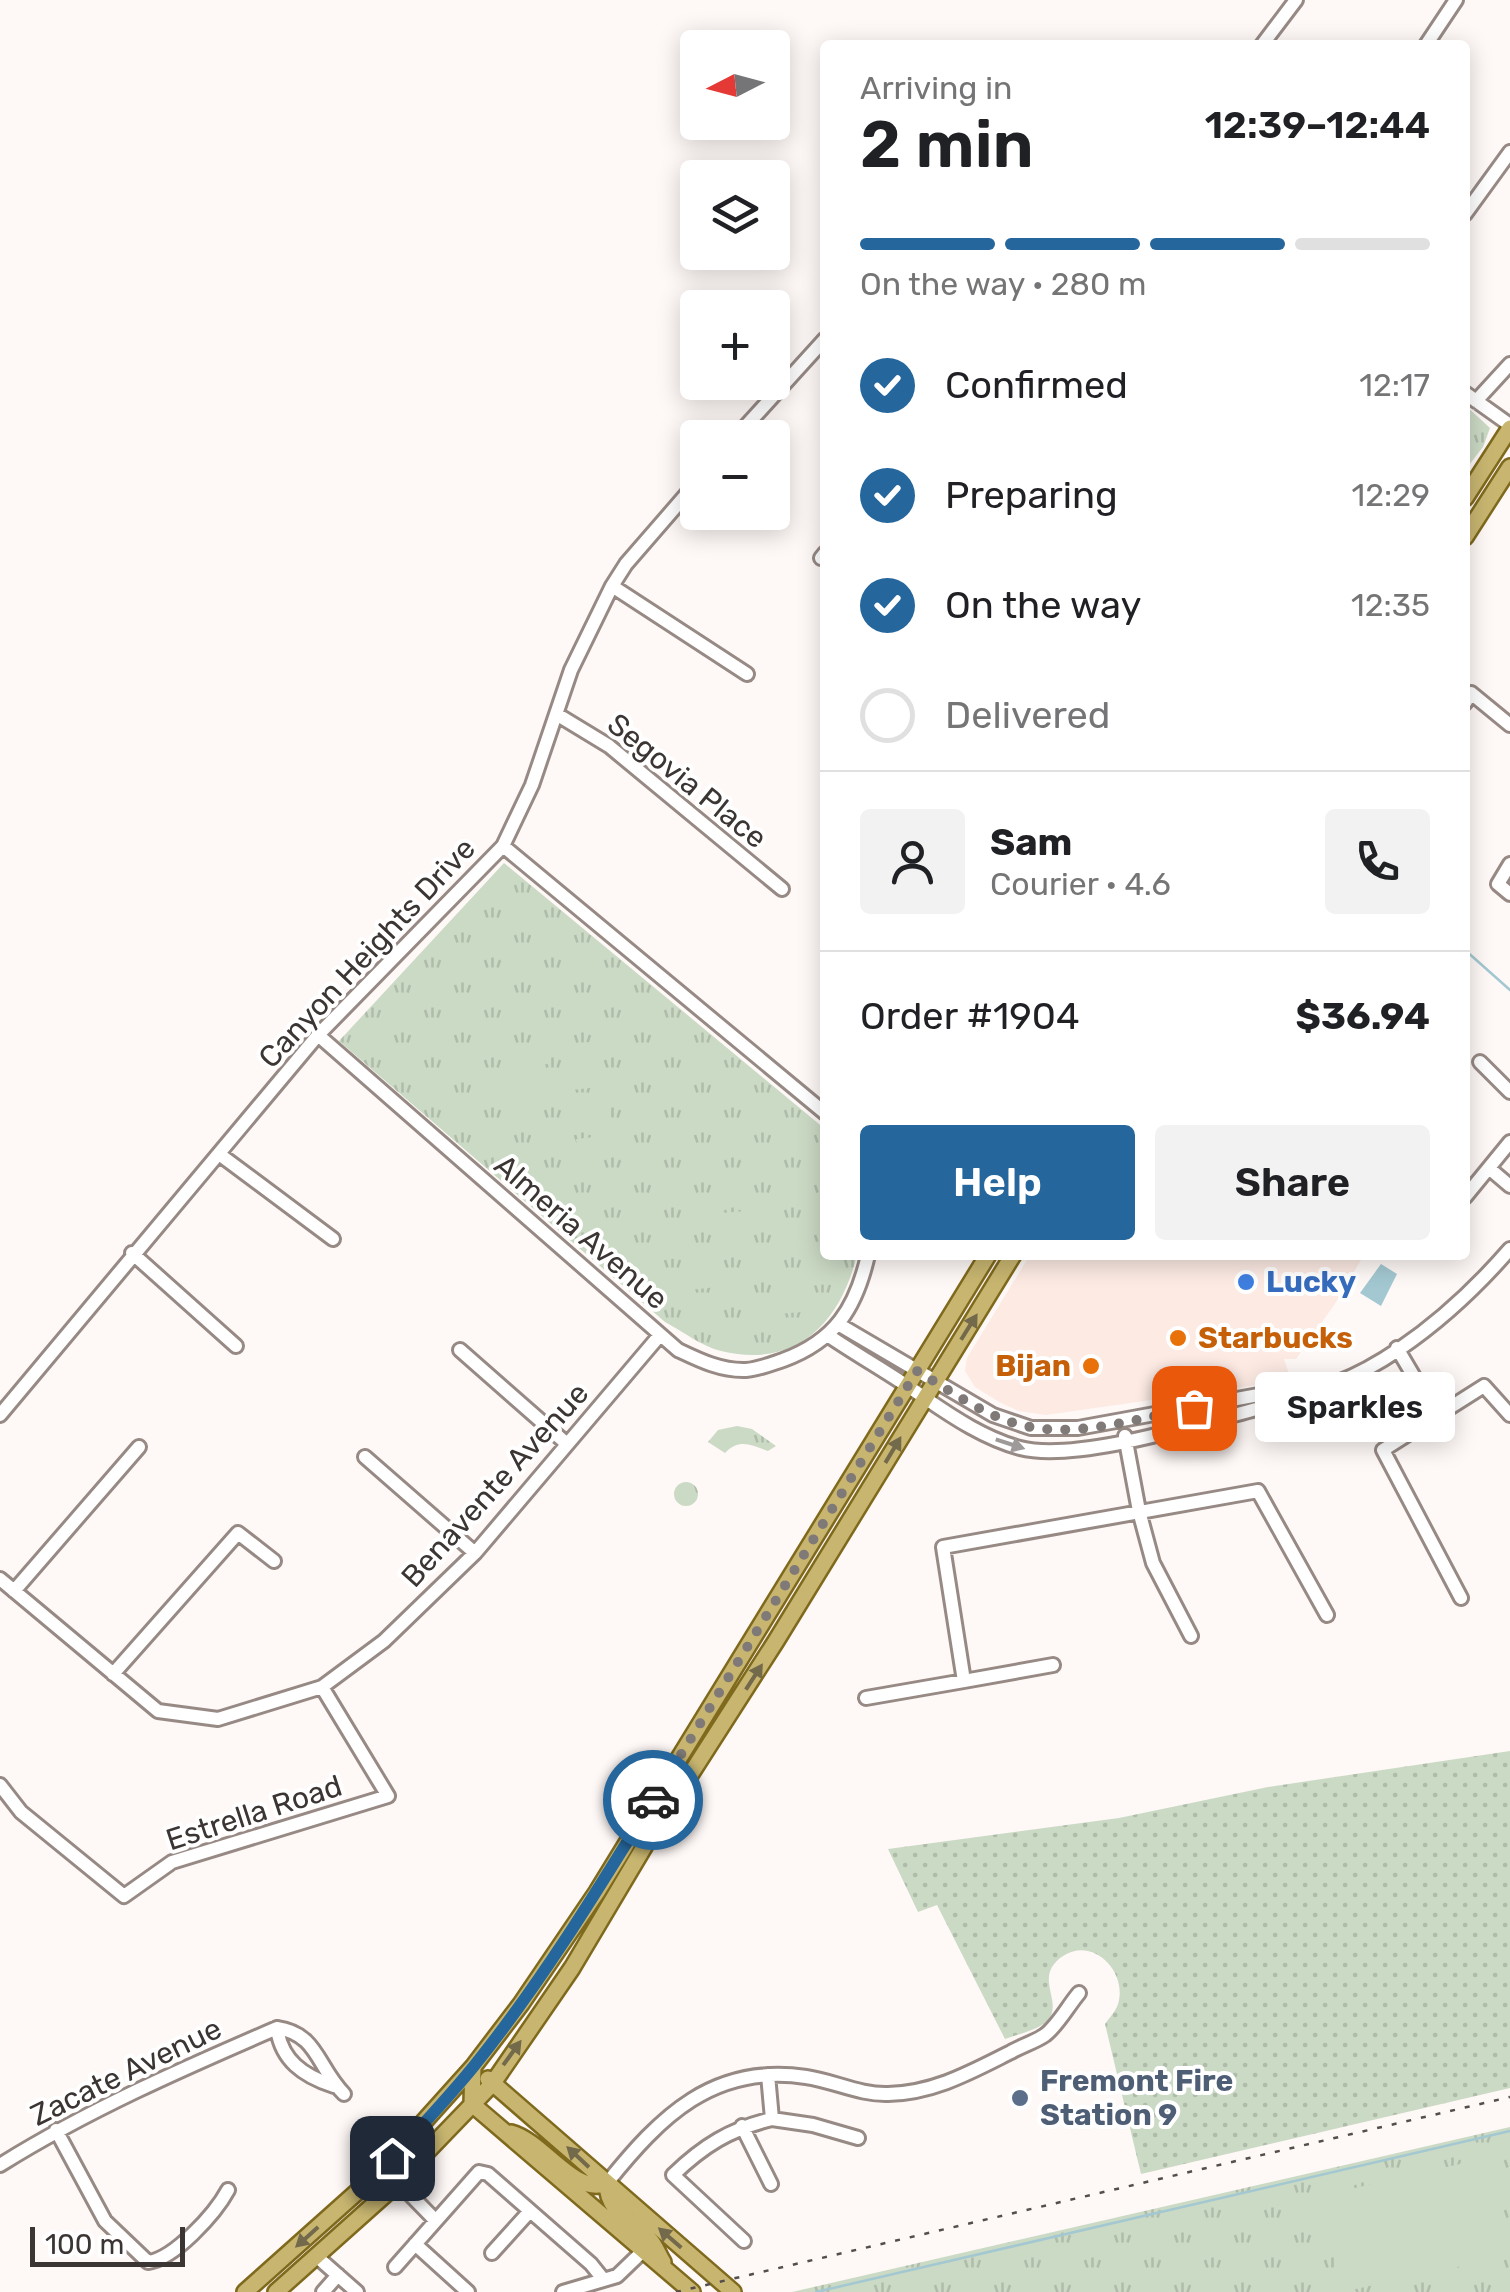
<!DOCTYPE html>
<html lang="en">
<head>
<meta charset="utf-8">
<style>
  :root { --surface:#fff; --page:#f2f2f2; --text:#202124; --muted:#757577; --line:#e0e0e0; --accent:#25669c }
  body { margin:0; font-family:Rubik,sans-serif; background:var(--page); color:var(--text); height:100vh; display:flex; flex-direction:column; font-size:38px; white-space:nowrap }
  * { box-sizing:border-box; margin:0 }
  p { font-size:32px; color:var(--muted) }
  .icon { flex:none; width:55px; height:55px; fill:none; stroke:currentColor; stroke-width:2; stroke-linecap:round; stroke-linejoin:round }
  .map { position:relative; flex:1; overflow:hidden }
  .side { position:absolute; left:820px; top:40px; width:650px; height:1220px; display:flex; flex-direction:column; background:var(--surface); border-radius:10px; box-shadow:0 5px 25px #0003 }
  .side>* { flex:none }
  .needle { width:65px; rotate:264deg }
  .tools { position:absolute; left:680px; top:30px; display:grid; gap:20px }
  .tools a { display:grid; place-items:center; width:110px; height:110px; border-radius:10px; background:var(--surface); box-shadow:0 5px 25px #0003; font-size:50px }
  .scale { position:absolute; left:30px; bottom:25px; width:155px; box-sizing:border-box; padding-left:10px; border:5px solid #3b3533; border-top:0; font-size:28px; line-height:35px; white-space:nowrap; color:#3b3533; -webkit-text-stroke:8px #fff; paint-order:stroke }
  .pin { position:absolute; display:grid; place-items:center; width:85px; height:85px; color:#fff; margin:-42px; border-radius:20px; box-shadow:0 5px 15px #0006 }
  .courier { position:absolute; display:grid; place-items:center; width:100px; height:100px; margin:-50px; border:8px solid #25669c; border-radius:50%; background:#fff; color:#222; box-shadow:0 2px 12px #0007 }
  .bubble { position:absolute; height:70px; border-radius:10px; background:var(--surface); box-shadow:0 5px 25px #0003; font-size:32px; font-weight:600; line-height:70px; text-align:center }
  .overview em { font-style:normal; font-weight:600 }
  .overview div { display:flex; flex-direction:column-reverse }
  .overview { display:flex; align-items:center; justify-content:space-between; height:170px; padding:0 40px }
  h1 { font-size:65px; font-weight:600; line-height:75px }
  .bar { display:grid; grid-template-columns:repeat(4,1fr); gap:15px 10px; align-content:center; height:120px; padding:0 40px }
  .bar i { height:12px; border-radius:8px; background:var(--line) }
  .bar .selected { background:var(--accent) }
  .bar p { grid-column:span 4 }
  .line { display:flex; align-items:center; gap:25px; padding:0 40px; border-top:2px solid var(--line) }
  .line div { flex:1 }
  .round { display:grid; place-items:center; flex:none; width:105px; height:105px; border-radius:10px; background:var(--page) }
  ol { padding:0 40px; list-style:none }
  li { display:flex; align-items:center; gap:30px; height:110px }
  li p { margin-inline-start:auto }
  li .icon { padding:10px; border-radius:50%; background:var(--accent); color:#fff; stroke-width:4 }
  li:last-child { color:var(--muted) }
  li i { width:55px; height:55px; border:5px solid var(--line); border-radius:50% }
  .cta { display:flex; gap:20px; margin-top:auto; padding:20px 40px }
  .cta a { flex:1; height:115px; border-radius:10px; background:var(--accent); color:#fff; font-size:40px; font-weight:600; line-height:115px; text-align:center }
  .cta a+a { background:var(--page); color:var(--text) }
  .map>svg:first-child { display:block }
</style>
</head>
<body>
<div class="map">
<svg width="1510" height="2292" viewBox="0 0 1510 2292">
  <defs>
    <pattern id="grass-dots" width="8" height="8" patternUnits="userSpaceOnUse" patternTransform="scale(2.5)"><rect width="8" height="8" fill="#cbdac5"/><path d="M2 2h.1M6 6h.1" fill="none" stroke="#afbcaa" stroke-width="1.8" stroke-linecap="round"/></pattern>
    <pattern id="park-tufts" width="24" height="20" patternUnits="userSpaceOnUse" patternTransform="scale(2.5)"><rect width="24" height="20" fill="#cbdac5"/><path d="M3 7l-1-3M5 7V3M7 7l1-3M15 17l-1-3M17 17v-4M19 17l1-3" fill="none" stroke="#afbcaa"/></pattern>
  </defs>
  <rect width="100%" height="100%" fill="#fef8f6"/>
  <!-- built -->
  <path fill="#fceae3" d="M1030,1255H1364L1334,1305L1296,1359H1284L1291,1380L1046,1415L1019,1411L1001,1403L975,1387L965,1371L967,1358Z"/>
  <!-- grass -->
  <path fill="url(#grass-dots)" d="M1510,1751V2088L1141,2174L1105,2024C1109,2018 1116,2011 1118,2004C1128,1972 1093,1936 1063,1956C1032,1977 1064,2001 1048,2020C1039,2030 1018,2034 1005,2039L937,1905L918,1912L888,1849L1119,1818L1268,1787Z"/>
  <!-- park -->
  <path fill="url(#park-tufts)" d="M1465,405L1490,428L1483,447L1465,470Z
    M504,863L825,1129V1255H857C840,1324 796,1369 721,1351C703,1347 682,1331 665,1322L339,1041Z
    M737,1426L752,1429L776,1446L768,1451C752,1445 739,1438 725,1453L708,1442L718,1430Z
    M674 1494a12 12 0 1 1 24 0a12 12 0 1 1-24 0Z
    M1510,2127V2292H792Z"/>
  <!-- garden -->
  <path fill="#cbdac5" d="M604,1041L606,1058L568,1061L567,1044Z
    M546,1046L548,1064L511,1067L510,1050Z
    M606,1069L608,1086L571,1090L569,1073Z
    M549,1075L551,1092L514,1096L513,1079Z
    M610,1107L612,1124L575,1128L573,1110Z
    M613,1135L615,1153L578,1156L576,1139Z
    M746,1211L748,1228L711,1232L709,1214Z
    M749,1237L750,1254L713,1257L712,1240Z
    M688,1240L690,1257L653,1261L651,1243Z
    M825,1241V1255L840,1257L803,1261L802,1243Z
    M826,1267L828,1284L791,1288L789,1270Z
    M725,1269L726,1286L689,1290L687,1272Z
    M813,1294L815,1311L777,1314L776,1297Z
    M1486,2158L1508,2256L1342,2292L1320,2196Z"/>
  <!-- water -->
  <path fill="#a3c8d1" d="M1381,1264L1397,1274L1381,1306L1360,1293Z"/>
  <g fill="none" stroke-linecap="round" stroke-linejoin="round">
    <!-- stream -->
    <path stroke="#a3c8d1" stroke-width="2.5" d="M1465,950L1510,990
      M816,2292L1510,2131"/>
    <!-- minor casing -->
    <g stroke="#978a85" stroke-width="18">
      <path id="minor" d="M1262,45L1296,0
        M1426,45L1456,0
        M1465,214L1510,152
        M1465,393L1510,425
        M1476,401L1510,364
        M735,438L825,339
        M821,558L825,553
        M612,586L747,674
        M1465,703L1471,693L1510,725
        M558,715L609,746L782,889
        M503,846L825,1113
        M1510,864L1498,884L1510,894
        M318,1035L678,1350C699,1360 721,1371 746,1370C759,1369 771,1364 783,1360C835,1341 856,1308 868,1255
        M1480,1062L1510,1092
        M219,1154L333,1239
        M1490,1169L1510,1186
        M1465,1197L1510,1142
        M132,1253L236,1346
        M838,1324L993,1415L1031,1428H1078L1264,1394C1353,1404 1456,1311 1510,1249
        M829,1336C860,1357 894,1376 925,1398C954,1418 986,1439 1020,1448C1078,1463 1207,1421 1268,1406L1284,1396
        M1397,1348L1436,1414
        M460,1350L567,1444
        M0,1415L318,1035L503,846L532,785L571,670L612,586L626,564L698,481
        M1125,1436L1139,1511L1153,1563L1191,1636
        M365,1457L475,1553
        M0,1579L158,1711L218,1719L322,1687L384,1641L475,1553L660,1335
        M14,1591L139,1447
        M1461,1598L1383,1450L1484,1386L1510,1415
        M113,1674L238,1533L274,1561
        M964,1681L1053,1665
        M866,1698L964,1681L943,1547L1258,1491L1327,1615
        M0,1785L21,1812L124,1896L172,1862L388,1796L322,1687
        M277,2028C281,2060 303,2076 334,2086
        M772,2119L813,2125L858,2138
        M742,2126L771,2184
        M56,2130L105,2221L148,2262C174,2259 215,2214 228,2190
        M0,2165C88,2110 182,2069 277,2028C318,2034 317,2067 344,2094
        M398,2182L435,2220
        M607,2183C660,2117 713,2063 806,2077C834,2081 860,2095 888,2094C934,2093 971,2072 1011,2052C1021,2046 1035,2042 1045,2035C1058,2025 1068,2006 1079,1993
        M744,2241L673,2175C703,2146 730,2129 772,2119L768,2075
        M415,2244L468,2292
        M492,2253L530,2211
        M316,2256L357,2292
        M395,2267L479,2172L488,2174L591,2264L603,2279
        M323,2292L338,2275
        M563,2292L617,2276L643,2251"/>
    </g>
    <!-- major casing -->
    <g stroke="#7f691c" stroke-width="20">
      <path id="major" d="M1465,498L1510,428
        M1465,537L1510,467
        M473,2067L472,2104L692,2292
        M488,2079L733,2292
        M511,2133C544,2142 575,2197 607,2183
        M607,2183C607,2213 633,2221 651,2241C656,2247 659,2256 663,2262
        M245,2292L375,2176L473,2067L521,2004L597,1892L988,1255
        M276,2292L388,2192L493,2083L572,1968L647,1842L776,1641L1013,1255"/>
    </g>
    <!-- minor -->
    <use href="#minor" stroke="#fff" stroke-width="12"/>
    <!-- major -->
    <use href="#major" stroke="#c8b670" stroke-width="15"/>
    <!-- rail -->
    <path stroke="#544e4c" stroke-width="2.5" stroke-dasharray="5 10" stroke-linecap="butt" d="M676,2292L1510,2097"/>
  </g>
  <!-- one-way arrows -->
  <defs><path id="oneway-solid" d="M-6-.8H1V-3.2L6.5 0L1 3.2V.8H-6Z" transform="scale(2.5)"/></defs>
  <g fill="#73694b">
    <use href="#oneway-solid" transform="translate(969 1327) rotate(-58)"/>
    <use href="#oneway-solid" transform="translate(893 1450) rotate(-59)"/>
    <use href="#oneway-solid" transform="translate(754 1677) rotate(-57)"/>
    <use href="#oneway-solid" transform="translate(512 2053) rotate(-54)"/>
    <use href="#oneway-solid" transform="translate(578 2157) rotate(-137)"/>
    <use href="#oneway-solid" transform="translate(307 2237) rotate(138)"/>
    <use href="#oneway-solid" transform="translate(670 2238) rotate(-139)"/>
  </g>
  <use fill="#9d9a99" href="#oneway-solid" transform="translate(1010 1444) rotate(18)"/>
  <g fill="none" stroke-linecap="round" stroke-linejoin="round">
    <!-- done -->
    <path stroke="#7f7977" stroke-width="10" stroke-dasharray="0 18" d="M653,1800L917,1371C948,1389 980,1413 1014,1423C1071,1441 1137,1418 1194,1408"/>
    <!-- route -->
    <path stroke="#25669c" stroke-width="12" d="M392,2158C420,2128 448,2098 474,2066C541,1983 597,1891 653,1800"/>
  </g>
  <!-- markers -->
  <circle fill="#3f7fe0" stroke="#fff" stroke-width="4" cx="1246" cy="1282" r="10"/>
  <g fill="#e8710a" stroke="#fff" stroke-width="4">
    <circle cx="1178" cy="1338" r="10"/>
    <circle cx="1091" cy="1366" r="10"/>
  </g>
  <circle fill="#5c6f8a" stroke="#fff" stroke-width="4" cx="1020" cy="2098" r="10"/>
  <g text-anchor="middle" stroke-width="8" stroke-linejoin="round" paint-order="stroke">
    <!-- street labels -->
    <g font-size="30" fill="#3b3533" stroke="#fff">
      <text transform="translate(687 781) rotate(39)" y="10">Segovia Place</text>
      <text transform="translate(367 953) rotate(-47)" y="10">Canyon Heights Drive</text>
      <text transform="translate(581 1232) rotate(41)" y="10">Almeria Avenue</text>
      <text transform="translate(495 1485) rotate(-48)" y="10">Benavente Avenue</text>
      <text transform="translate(254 1813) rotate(-18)" y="10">Estrella Road</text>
      <text transform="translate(126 2072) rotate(-26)" y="10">Zacate Avenue</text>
    </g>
    <!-- shop labels -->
    <g font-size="30" font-weight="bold" fill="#366cbe" stroke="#fff" text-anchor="start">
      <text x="1266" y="1292">Lucky</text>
    </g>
    <!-- food labels -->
    <g font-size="30" font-weight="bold" fill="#c56008" stroke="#fff" text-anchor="start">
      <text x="1198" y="1348">Starbucks</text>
      <text x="1071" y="1376" text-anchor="end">Bijan</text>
    </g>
    <!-- service labels -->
    <g font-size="30" font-weight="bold" fill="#4e5e75" stroke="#fff" text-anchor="start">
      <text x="1040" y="2091">Fremont Fire<tspan x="1040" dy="34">Station 9</tspan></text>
    </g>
  </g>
</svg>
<div class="tools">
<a><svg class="needle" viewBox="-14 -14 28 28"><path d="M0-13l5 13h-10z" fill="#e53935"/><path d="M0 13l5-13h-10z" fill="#757577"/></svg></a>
<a><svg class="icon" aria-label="layers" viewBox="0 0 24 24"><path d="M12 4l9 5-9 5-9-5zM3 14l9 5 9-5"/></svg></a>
<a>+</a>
<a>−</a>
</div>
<div class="scale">100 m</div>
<div class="pin" style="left:1194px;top:1408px;background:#ea580c"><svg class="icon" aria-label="bag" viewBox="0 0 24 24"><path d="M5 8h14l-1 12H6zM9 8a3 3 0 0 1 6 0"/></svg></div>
<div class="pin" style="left:392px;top:2158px;background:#1f2937"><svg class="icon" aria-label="home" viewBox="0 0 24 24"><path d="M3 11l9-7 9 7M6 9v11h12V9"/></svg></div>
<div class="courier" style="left:653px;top:1800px"><svg class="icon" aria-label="car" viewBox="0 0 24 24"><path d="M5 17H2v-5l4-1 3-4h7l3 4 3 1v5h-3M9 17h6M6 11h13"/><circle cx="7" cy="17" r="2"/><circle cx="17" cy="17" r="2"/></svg></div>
<div class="bubble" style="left:1255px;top:1372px;width:200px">Sparkles</div>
<section class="side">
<div class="overview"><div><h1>2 min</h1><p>Arriving in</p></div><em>12:39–12:44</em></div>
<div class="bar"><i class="selected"></i><i class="selected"></i><i class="selected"></i><i></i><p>On the way · 280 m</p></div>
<ol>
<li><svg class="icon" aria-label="check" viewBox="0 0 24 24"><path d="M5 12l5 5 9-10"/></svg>Confirmed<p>12:17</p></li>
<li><svg class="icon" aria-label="check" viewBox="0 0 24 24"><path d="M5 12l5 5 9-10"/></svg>Preparing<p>12:29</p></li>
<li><svg class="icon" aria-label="check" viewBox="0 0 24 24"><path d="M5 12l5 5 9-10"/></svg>On the way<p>12:35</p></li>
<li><i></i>Delivered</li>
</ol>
<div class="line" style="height:180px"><a class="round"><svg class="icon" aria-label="person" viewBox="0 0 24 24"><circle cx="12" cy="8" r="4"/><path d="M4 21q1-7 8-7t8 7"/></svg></a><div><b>Sam</b><p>Courier · 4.6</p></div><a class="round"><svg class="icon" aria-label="phone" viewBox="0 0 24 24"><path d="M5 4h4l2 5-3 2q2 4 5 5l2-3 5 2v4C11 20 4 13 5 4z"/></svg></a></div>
<div class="line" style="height:130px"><div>Order #1904</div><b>$36.94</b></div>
<div class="cta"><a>Help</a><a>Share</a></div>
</section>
</div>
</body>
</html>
